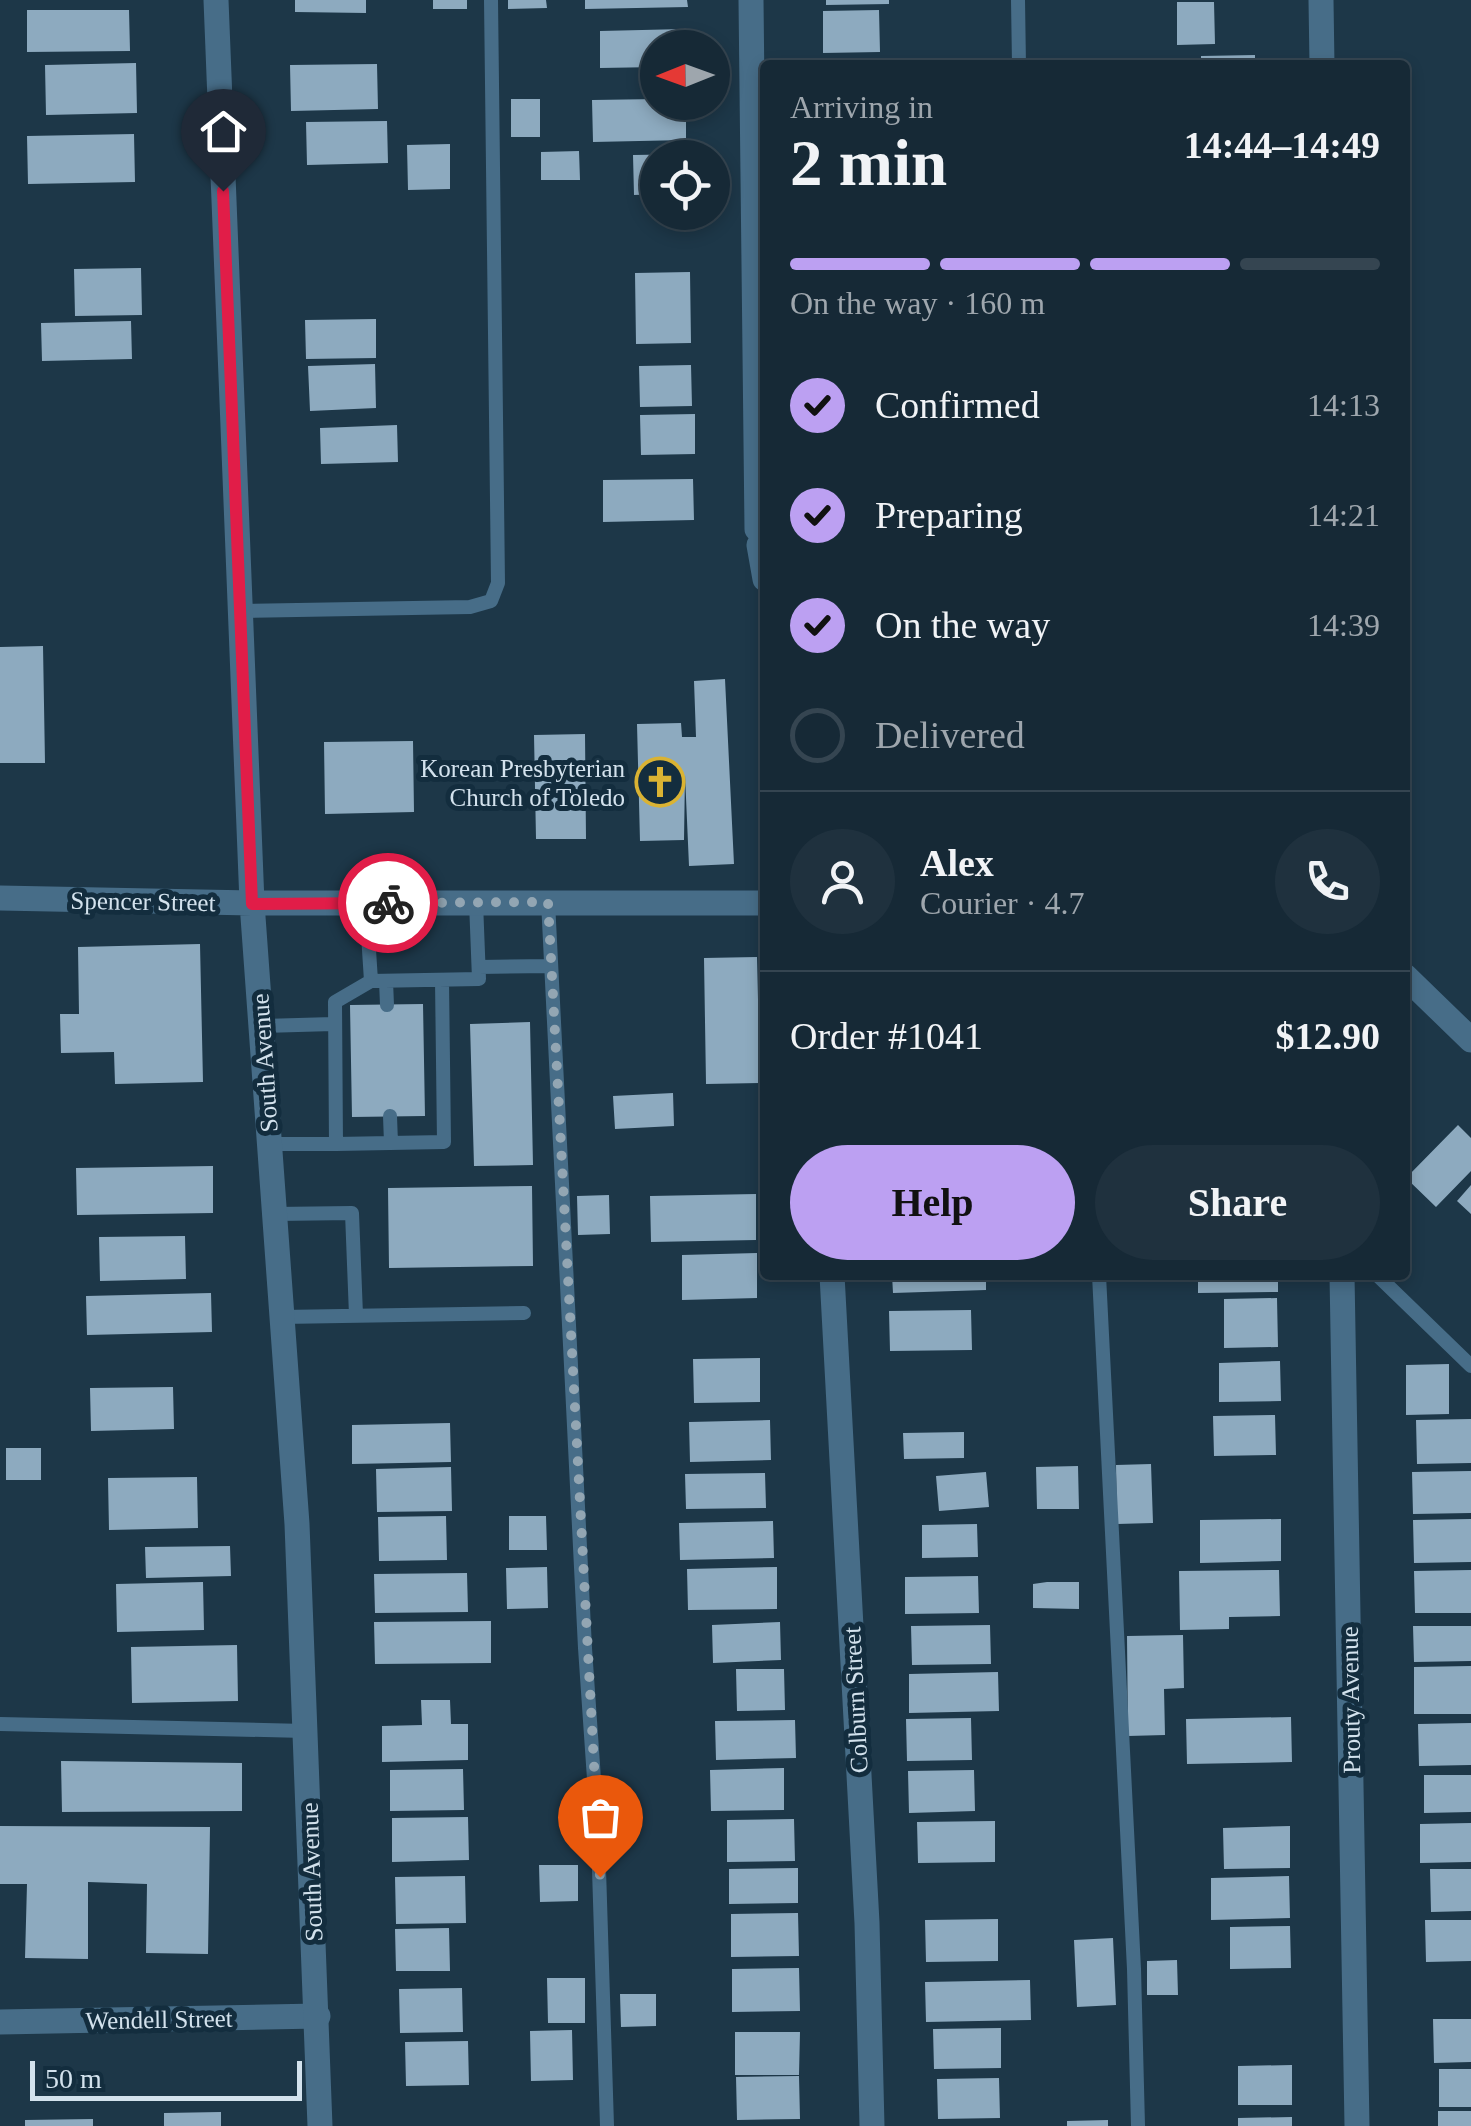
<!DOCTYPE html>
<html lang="en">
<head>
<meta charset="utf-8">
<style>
  :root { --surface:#162936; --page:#1f313e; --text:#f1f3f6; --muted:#9ea6ad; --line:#354551; --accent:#bca0f2 }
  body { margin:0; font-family:"Times New Roman",serif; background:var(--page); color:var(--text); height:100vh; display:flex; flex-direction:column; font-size:38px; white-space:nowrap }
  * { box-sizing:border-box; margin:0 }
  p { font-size:32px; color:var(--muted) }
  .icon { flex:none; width:55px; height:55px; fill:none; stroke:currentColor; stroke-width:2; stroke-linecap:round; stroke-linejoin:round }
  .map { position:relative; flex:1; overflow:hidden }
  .sheet { position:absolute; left:760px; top:60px; width:650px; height:1220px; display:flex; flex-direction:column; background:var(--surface); border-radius:10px; box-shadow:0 5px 15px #0003,0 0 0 2px var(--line) }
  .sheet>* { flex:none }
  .needle { width:65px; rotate:269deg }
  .tools { position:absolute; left:640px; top:30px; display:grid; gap:20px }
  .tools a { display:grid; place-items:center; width:90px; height:90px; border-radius:50%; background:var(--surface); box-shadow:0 5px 15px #0003,0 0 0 2px var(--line); font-size:50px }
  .scale { position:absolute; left:30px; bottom:25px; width:272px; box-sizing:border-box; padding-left:10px; border:5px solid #d3e2ed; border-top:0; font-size:28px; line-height:35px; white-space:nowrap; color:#d3e2ed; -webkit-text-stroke:8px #132d3e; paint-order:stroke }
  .pin { position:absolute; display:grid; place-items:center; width:85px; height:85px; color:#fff; margin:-102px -42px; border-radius:50% 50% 50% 0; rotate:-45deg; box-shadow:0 0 10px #0007 }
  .pin .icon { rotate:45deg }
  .courier { position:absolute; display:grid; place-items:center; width:100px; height:100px; margin:-50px; border:8px solid #e11d48; border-radius:50%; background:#fff; color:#222; box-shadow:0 2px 12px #0007 }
  .head em { font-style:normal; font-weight:700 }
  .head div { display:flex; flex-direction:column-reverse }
  .head { display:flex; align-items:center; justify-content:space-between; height:170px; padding:0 30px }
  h1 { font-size:65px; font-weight:700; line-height:75px }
  .bar { display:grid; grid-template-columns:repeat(4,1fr); gap:15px 10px; align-content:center; height:120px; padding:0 30px }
  .bar i { height:12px; border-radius:8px; background:var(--line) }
  .bar .active { background:var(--accent) }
  .bar p { grid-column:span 4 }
  .line { display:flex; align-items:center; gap:25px; padding:0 30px; border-top:2px solid var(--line) }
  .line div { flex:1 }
  .round { display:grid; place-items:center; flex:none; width:105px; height:105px; border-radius:52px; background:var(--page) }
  ol { padding:0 30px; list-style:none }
  li { display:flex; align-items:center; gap:30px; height:110px }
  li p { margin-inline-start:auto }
  li .icon { padding:10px; border-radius:50%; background:var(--accent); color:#111; stroke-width:4 }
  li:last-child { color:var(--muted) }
  li i { width:55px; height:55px; border:5px solid var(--line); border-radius:50% }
  .button { display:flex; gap:20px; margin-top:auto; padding:20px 30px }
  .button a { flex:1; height:115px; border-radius:60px; background:var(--accent); color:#111; font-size:40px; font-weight:700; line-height:115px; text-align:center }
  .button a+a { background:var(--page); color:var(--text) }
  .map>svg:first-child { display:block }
</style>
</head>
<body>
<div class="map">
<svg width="1471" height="2126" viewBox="0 0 1471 2126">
  <rect width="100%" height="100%" fill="#1d3748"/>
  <!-- building -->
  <path fill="#8daabf" d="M295,0H366V13L295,12Z
    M433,0H467V9H433Z
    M508,0H546L547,8L508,9Z
    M585,0H687L688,7L585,9Z
    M826,0H889V4L826,5Z
    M1177,2H1214L1215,44L1177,45Z
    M27,10H129L130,51L27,52Z
    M879,10L880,52L823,53V11Z
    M684,29L685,48H658V67L600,68V31Z
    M1255,55V65H1201V56Z
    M136,63L137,113L46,115L45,65Z
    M377,64L378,109L291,111L290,65Z
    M511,99H540V137H511Z
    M658,99V102H686V140L593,142L592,100Z
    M387,121L388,163L307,165L306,122Z
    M134,134L135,182L28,184L27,136Z
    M450,144V189L408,190L407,145Z
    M579,151L580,180H541V152Z
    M694,154V158H658V194L634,195L633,155Z
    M141,268L142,315L75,316L74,269Z
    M690,272L691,343L636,344L635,273Z
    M376,319V358L306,359L305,320Z
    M131,321L132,359L42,361L41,323Z
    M375,364L376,408L310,411L308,366Z
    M691,365L692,406L640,407L639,366Z
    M695,414V454L641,455L640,415Z
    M397,425L398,462L321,464L320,428Z
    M693,479L694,520L603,522V480Z
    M43,646L45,763H0V647Z
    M725,679L734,864L689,866L685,775L684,840L640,841L637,724L681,723L682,737H696L694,681Z
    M585,734L586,839H536L534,735Z
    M413,741L414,812L325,814L324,742Z
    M200,944L203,1082L115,1084L114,1052L61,1053L60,1014H79L78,947Z
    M757,957L760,1083L706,1084L704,958Z
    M423,1004L425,1116L352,1117L350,1005Z
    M530,1022L533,1165L474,1166L470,1024Z
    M673,1093L674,1126L615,1129L613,1096Z
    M1458,1125L1471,1138V1171L1436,1207L1406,1178Z
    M213,1166V1213L77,1215L76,1168Z
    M1471,1185V1214L1457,1201Z
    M532,1186L533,1266L389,1268L388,1188Z
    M756,1194V1240L651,1242L650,1196Z
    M609,1195L610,1234L578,1235L577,1196Z
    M185,1236L186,1279L100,1281L99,1237Z
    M757,1253V1298L682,1300V1255Z
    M892,1275H986V1290L893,1293Z
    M1198,1275H1278V1292L1198,1293Z
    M211,1293L212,1332L87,1335L86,1296Z
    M1277,1298L1278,1347L1224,1348V1299Z
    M971,1310L972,1350L890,1351L889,1311Z
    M760,1358V1402L694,1403L693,1359Z
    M1280,1361L1281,1401L1219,1402V1363Z
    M1449,1364V1414L1406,1415V1365Z
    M173,1387L174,1429L91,1431L90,1388Z
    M1275,1415L1276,1455L1214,1456L1213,1416Z
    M1471,1419V1463L1417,1464L1416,1420Z
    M770,1420L771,1460L690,1462L689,1422Z
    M450,1423L451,1462L352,1464V1425Z
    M964,1432V1458L904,1459L903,1433Z
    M6,1448H41V1480H6Z
    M1151,1464L1153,1523L1117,1524L1116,1465Z
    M1078,1466L1079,1509H1037L1036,1467Z
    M451,1467L452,1511L377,1512L376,1469Z
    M1471,1471V1513L1413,1514L1412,1472Z
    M986,1472L989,1507L939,1511L936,1476Z
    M765,1473L766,1508L686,1509L685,1474Z
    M197,1477L198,1528L109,1530L108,1478Z
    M446,1516L447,1560L379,1561L378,1517Z
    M509,1516H546L547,1550H509Z
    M1281,1519V1561L1200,1563V1520Z
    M1471,1519V1562L1414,1563L1413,1520Z
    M773,1521L774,1558L680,1560L679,1523Z
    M977,1524L978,1557L922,1558V1525Z
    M230,1546L231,1576L146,1578L145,1547Z
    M547,1567L548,1608L507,1609L506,1568Z
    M777,1567V1609L688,1610L687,1569Z
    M1279,1570L1280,1616L1229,1617V1629L1180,1630L1179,1571Z
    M1471,1570V1613H1415L1414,1571Z
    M467,1573L468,1612L375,1613L374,1574Z
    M978,1576L979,1613L905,1614V1577Z
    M203,1582L204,1630L117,1632L116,1584Z
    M1047,1582H1079V1609L1033,1608V1584Z
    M491,1621V1663L375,1664L374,1622Z
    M780,1622L781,1660L713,1663L712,1625Z
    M990,1625L991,1664L912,1665L911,1626Z
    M1413,1626H1471V1661L1414,1662Z
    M1183,1635L1184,1688L1164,1689L1165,1735L1128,1736L1127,1636Z
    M237,1645L238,1701L132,1703L131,1647Z
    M1471,1666V1714H1414V1667Z
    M736,1669H784L785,1710L737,1711Z
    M998,1672L999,1711L909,1713V1674Z
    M421,1700H450L451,1724H468V1760L382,1762V1726L422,1725Z
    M1291,1717L1292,1762L1187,1764L1186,1719Z
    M971,1718L972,1760L907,1761L906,1719Z
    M795,1720L796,1758L716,1760L715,1721Z
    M1471,1723V1765L1419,1766L1418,1724Z
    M61,1761L242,1763V1811L62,1812Z
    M784,1768V1810L711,1811L710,1770Z
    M463,1769L464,1810L390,1811V1770Z
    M974,1770L975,1811L909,1813L908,1771Z
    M1424,1775H1471V1812L1424,1813Z
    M468,1817L469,1860L392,1862V1818Z
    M794,1819L795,1861L727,1862V1820Z
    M995,1821V1862L918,1863L917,1822Z
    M1471,1823V1862L1420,1863V1824Z
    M0,1826L210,1827L208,1954L146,1953L147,1884L88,1882V1959L25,1958L27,1884H0Z
    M1290,1826V1868L1224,1869L1223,1828Z
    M539,1865H578V1901L540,1902Z
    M798,1868V1903L729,1904V1869Z
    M1430,1869H1471V1911L1431,1912Z
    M465,1876L466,1923L396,1924L395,1877Z
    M1289,1876L1290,1918L1211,1920V1878Z
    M798,1913L799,1956L731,1957V1914Z
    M998,1919V1961L926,1962L925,1920Z
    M1425,1920H1471V1961L1426,1962Z
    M1290,1926L1291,1968L1230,1969V1927Z
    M449,1928L450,1971H396L395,1929Z
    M1113,1938L1116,2005L1077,2007L1074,1940Z
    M1177,1960L1178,1995H1147V1961Z
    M799,1968L800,2011L732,2012V1969Z
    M547,1978H585V2023H548Z
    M1030,1980L1031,2020L926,2022L925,1982Z
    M462,1988L463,2032L400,2033L399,1989Z
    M620,1994H656V2026L621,2027Z
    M1433,2019H1471V2062L1434,2063Z
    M1001,2028V2068L934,2069L933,2029Z
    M572,2030L573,2080L531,2081L530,2031Z
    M735,2032H800L799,2075H735Z
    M468,2041L469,2085L406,2086L405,2042Z
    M1292,2065V2105H1238V2066Z
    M1439,2069H1471V2107H1439Z
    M799,2076L800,2119L737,2120L736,2077Z
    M999,2078L1000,2118L938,2119L937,2079Z
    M1438,2111H1471V2126H1438Z
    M221,2112V2126H164V2113Z
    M1292,2117V2126H1238V2118Z
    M93,2119V2126H25V2120Z
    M1108,2120V2126H1067V2121Z"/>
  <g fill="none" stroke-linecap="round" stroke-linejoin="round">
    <!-- service -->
    <path stroke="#476d88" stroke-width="14" d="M1018,0L1019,65
      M240,611L470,607L491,601L498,583L491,0
      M548,901L585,1648L598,1837L607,2126
      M366,903L371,981L479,979L476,902
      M479,967L551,966
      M371,981L335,1002L336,1144L444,1142L442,980
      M386,981L387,1005
      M263,1026L333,1024
      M390,1116L391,1143
      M269,1144H336
      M275,1214L352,1213L356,1315
      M1099,1275L1134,1969L1138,2126
      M1377,1275L1471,1366
      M282,1317L524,1313
      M0,1724L305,1731"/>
    <!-- minor -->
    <path stroke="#476d88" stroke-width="25" d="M751,0L757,529
      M1321,0L1322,65
      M759,545L765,579
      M832,1275L867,1923L872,2126
      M1342,1275L1357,2126
      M0,2022L318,2016"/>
    <!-- tertiary -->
    <path stroke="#476d88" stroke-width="25" d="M216,0L252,903L297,1524L320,2126
      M0,898L252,903H765
      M1405,976L1471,1040"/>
  </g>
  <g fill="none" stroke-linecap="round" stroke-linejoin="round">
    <!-- done -->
    <path stroke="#93a6b3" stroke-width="10" stroke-dasharray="0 18" d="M388,903L548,902L600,1877"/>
    <!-- route -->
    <path stroke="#e11d48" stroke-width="12" d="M223,191L252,904L388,903"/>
  </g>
  <!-- icons -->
  <defs>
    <g id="church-ring" transform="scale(2.5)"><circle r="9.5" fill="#132d3e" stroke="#dab333" stroke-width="1.5"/><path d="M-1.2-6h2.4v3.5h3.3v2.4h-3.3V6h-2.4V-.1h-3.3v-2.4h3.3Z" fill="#dab333"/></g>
  </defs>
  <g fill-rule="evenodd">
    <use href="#church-ring" x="660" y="782"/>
  </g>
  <g text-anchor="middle" stroke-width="10" stroke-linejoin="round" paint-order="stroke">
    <!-- poi labels -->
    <g font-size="25" fill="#d3e2ed" stroke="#132d3e" text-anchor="end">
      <text x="625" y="777">Korean Presbyterian<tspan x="625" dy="29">Church of Toledo</tspan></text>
    </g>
    <!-- street labels -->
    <g font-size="25" fill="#d3e2ed" stroke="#132d3e">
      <text transform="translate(143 901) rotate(1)" y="9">Spencer Street</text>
      <text transform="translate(264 1063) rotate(-94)" y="9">South Avenue</text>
      <text transform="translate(855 1700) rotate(-93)" y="9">Colburn Street</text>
      <text transform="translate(1350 1700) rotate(-91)" y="9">Prouty Avenue</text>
      <text transform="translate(311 1872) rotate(-92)" y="9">South Avenue</text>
      <text transform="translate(159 2019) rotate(-1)" y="9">Wendell Street</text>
    </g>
  </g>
</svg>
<div class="tools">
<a><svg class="needle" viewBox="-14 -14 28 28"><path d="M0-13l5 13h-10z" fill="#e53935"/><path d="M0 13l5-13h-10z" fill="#9ea6ad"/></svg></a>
<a><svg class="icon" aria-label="locate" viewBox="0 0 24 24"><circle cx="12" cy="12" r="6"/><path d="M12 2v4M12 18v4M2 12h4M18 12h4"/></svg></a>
</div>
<div class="scale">50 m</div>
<div class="pin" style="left:600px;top:1877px;background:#ea580c"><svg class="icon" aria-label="bag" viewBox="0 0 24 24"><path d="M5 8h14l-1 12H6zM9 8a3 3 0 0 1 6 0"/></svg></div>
<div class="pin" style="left:223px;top:191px;background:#1f2937"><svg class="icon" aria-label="home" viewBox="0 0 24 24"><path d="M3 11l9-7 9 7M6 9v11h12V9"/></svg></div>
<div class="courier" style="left:388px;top:903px"><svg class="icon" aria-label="bike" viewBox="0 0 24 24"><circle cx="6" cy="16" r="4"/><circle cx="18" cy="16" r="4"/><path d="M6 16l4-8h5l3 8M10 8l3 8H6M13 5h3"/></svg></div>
<section class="sheet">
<div class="head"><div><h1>2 min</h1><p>Arriving in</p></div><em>14:44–14:49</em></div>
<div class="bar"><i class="active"></i><i class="active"></i><i class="active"></i><i></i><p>On the way · 160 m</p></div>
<ol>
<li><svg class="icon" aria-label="check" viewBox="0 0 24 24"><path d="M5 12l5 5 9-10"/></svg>Confirmed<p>14:13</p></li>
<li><svg class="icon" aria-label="check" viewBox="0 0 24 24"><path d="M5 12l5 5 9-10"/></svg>Preparing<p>14:21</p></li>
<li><svg class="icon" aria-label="check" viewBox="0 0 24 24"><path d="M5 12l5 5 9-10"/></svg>On the way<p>14:39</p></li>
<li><i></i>Delivered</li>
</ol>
<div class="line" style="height:180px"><a class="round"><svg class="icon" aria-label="person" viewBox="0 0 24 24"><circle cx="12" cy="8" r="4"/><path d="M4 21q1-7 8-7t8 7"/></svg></a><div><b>Alex</b><p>Courier · 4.7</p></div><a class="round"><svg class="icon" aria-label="phone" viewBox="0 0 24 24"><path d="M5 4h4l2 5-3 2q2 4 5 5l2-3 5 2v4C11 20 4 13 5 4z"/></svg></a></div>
<div class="line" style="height:130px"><div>Order #1041</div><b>$12.90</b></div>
<div class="button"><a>Help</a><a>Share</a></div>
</section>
</div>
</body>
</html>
